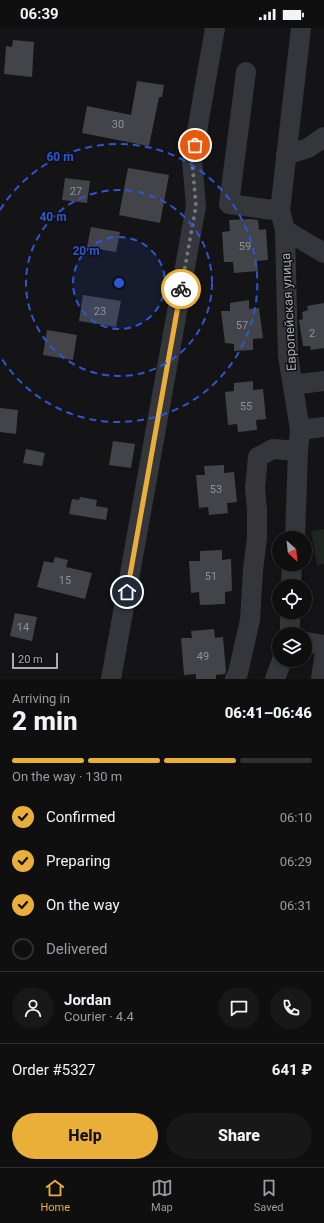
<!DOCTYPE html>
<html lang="en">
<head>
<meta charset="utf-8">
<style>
  :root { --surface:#0f0f10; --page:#181819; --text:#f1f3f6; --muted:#9b9c9f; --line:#2f2f30; --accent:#eaaf39 }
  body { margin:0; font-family:Roboto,sans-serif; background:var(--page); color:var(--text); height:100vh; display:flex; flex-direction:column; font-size:15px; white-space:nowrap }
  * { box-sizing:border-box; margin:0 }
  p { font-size:13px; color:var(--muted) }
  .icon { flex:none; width:22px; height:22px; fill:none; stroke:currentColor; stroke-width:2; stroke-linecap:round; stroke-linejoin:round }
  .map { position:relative; height:651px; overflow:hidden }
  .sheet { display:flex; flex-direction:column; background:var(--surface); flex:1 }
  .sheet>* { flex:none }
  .needle { width:26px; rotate:153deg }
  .buttons { position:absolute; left:272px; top:503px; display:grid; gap:8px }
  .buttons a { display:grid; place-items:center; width:40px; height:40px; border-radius:50%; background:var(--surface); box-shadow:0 2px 6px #0003,0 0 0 1px var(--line); font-size:20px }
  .scale { position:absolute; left:12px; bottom:10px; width:46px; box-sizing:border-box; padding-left:4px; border:2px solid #a7abb6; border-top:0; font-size:11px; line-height:14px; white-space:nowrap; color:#a7abb6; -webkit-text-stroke:3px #0f0f11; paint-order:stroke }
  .pin { position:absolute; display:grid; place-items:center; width:34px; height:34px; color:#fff; margin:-17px; border:2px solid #fff; border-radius:50%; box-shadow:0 1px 4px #0007 }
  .courier { position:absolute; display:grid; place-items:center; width:40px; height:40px; margin:-20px; border:3px solid #eaaf39; border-radius:50%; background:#fff; color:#222; box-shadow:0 1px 5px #0007 }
  .overview em { font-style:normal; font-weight:800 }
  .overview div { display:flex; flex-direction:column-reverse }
  .overview { display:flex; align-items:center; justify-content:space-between; height:68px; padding:0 12px }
  h1 { font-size:26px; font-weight:800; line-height:30px }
  .bar { display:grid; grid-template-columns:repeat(4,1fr); gap:6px 4px; align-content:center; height:48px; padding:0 12px }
  .bar i { height:5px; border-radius:3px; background:var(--line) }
  .bar .selected { background:var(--accent) }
  .bar p { grid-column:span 4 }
  .line { display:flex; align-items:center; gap:10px; padding:0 12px; border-top:1px solid var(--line) }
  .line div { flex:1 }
  .round { display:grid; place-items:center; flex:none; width:42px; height:42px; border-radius:21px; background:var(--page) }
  ol { padding:0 12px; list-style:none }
  li { display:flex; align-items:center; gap:12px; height:44px }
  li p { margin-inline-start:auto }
  li .icon { padding:4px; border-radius:50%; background:var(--accent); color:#111; stroke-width:4 }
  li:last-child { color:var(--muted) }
  li i { width:22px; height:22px; border:2px solid var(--line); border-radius:50% }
  .cta { display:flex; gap:8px; margin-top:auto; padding:8px 12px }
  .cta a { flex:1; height:46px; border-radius:24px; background:var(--accent); color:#111; font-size:16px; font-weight:800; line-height:46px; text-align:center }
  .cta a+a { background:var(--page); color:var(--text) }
  .status { display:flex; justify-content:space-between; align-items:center; height:28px; padding:0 20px; background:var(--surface); direction:ltr }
  .status svg { height:11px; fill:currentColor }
  .menu { display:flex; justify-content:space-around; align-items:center; height:56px; border-top:1px solid var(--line); background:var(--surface); font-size:11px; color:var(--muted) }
  .menu a { display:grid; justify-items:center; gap:2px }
  .menu .selected { color:var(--accent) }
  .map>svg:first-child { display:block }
</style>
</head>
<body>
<div class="status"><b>06:39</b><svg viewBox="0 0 49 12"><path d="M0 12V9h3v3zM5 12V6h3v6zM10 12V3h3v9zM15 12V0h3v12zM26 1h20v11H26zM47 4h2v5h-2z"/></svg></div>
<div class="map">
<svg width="324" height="651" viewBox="0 0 324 651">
  <rect width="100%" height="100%" fill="#141416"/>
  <!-- green -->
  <path fill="#1f2620" d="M324,501V536L317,537L311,503Z"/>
  <!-- building -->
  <path fill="#434449" d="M13,12L34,14L32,49L4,46L6,18L12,19Z
    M137,53L164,57L162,69H159L149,118L82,105L87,78L131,87Z
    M128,140L169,147L160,195L119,187Z
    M65,150L90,153L87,175L62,172Z
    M250,191L258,192L259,202L266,201L268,232L257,233L258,243L234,245L233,234H224L222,204L230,203L229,192Z
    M91,199L120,204L116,224L87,219Z
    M83,267L121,273L116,299L79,293Z
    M249,272V281L259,280L263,310L253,311V322L234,323V316L225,315L221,283H230V275Z
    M324,275V320L311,322L310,318H303L299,292L303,291L302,284L308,282L307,278Z
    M47,302L77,307L73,332L43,327Z
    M253,353V362L263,361L266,391L256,392L257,402L238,404L237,396L228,397L225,364L234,363V355Z
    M0,380L18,382L16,406L0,404Z
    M113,413L135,416L131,440L109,437Z
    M26,421L45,425L42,438L23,435Z
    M224,437V445L234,444L237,474L227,475L228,485L209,487L208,479L199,480L196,447H205L204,438Z
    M80,469L97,472L96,478L108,480L106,492L69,486L72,471L79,472Z
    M222,522V532L231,531L232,563L225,564V576L200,577L199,564L191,565L189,533H200V523Z
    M55,529L68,532L66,539L92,545L85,571L37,559L44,533L53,535Z
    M15,585L37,589L32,613L10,608Z
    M214,601L215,610L223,609L226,643L225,646L216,647V651H196V646L184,647L181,610H192L191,603Z"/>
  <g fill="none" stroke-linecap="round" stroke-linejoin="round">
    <!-- minor -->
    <path stroke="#35363b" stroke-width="20" d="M246,44L229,176L280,183
      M286,127L308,120L324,109
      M285,202L324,225
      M293,357L324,353
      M300,402L324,399
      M295,510L298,423L300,402L288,328L285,202L280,183L301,0
      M291,558L292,536
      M290,606V584
      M305,614L324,617
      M111,651L196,178L192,132L215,0
      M235,651L238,645L250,592L253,542L257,510V482L255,460L258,429L273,421L298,423
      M275,651L282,632
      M321,651L324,630"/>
  </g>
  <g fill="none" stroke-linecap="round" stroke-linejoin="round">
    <!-- done -->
    <path stroke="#74767e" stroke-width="4" stroke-dasharray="0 7.2" d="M181,261L196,178L192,132L195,117"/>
    <!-- route -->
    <path stroke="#eaaf39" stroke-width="5" d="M127,564L181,261"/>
  </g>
  <!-- distance rings -->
  <circle cx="119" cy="255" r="46" fill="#2b57d5" fill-opacity=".12"/>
  <g fill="none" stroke="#2b57d5" stroke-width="2" stroke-dasharray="7 5">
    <circle cx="119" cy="255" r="46"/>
    <circle cx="119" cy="255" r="93"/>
    <path d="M0 182A139 139 0 1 1 0 328"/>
  </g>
  <g text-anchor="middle" stroke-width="3" stroke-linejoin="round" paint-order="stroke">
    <!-- number labels -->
    <g font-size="11" fill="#8e919b">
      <text x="118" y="100">30</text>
      <text x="76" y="167">27</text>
      <text x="245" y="222">59</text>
      <text x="100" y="287">23</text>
      <text x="242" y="301">57</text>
      <text x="312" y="309">2</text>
      <text x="246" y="382">55</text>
      <text x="216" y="465">53</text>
      <text x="211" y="552">51</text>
      <text x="65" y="556">15</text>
      <text x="23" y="603">14</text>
      <text x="203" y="632">49</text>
    </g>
    <!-- street labels -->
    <g font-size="13" fill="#a7abb6" stroke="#0f0f11">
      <text transform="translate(288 284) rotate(-93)" y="5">Европейская улица</text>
    </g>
  </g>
  <circle cx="119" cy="255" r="6" fill="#2b57d5" stroke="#0f0f11" stroke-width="2"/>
  <g font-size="12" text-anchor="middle" font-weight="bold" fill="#2b57d5" stroke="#0f0f11" stroke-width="3" stroke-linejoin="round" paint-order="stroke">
    <text x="60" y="133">60 m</text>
    <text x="53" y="193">40 m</text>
    <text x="86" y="227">20 m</text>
  </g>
</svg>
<div class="buttons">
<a><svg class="needle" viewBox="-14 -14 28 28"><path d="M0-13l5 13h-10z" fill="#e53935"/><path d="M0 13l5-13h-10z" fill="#9b9c9f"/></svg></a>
<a><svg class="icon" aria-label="locate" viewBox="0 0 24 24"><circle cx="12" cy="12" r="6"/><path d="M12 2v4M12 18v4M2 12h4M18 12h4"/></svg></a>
<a><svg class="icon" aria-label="layers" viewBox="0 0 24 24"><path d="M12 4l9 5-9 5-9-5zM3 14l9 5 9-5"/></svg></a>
</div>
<div class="scale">20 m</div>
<div class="pin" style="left:195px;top:117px;background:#ea580c"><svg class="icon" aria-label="bag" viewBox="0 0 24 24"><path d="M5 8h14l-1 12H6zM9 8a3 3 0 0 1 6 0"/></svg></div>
<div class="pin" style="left:127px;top:564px;background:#1f2937"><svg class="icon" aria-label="home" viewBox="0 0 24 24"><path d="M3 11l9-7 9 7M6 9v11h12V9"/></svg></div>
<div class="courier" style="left:181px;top:261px"><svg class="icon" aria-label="bike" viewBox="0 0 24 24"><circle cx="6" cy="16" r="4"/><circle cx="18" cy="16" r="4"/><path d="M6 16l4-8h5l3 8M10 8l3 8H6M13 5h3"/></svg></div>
</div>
<section class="sheet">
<div class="overview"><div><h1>2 min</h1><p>Arriving in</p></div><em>06:41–06:46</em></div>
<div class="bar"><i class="selected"></i><i class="selected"></i><i class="selected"></i><i></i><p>On the way · 130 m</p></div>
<ol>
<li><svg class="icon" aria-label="check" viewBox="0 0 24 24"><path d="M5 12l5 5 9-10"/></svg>Confirmed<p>06:10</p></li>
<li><svg class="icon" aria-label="check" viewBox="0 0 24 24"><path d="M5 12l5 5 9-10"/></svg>Preparing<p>06:29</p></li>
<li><svg class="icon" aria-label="check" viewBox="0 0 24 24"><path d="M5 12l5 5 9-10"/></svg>On the way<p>06:31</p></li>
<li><i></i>Delivered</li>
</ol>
<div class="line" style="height:72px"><a class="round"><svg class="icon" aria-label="person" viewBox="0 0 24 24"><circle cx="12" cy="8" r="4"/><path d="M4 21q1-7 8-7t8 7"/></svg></a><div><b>Jordan</b><p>Courier · 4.4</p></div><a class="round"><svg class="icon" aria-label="chat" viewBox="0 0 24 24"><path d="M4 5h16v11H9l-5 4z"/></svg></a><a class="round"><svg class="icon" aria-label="phone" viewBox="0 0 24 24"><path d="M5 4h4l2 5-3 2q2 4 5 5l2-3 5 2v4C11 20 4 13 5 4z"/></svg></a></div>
<div class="line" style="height:52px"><div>Order #5327</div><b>641 ₽</b></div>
<div class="cta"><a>Help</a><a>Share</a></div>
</section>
<nav class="menu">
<a class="selected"><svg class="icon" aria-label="home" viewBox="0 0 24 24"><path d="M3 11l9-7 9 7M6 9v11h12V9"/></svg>Home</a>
<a><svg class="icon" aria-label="map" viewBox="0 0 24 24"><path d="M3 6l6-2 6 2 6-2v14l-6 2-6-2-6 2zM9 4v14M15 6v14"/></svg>Map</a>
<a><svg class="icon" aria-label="saved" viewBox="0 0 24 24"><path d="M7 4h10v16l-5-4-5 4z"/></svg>Saved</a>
</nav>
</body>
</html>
